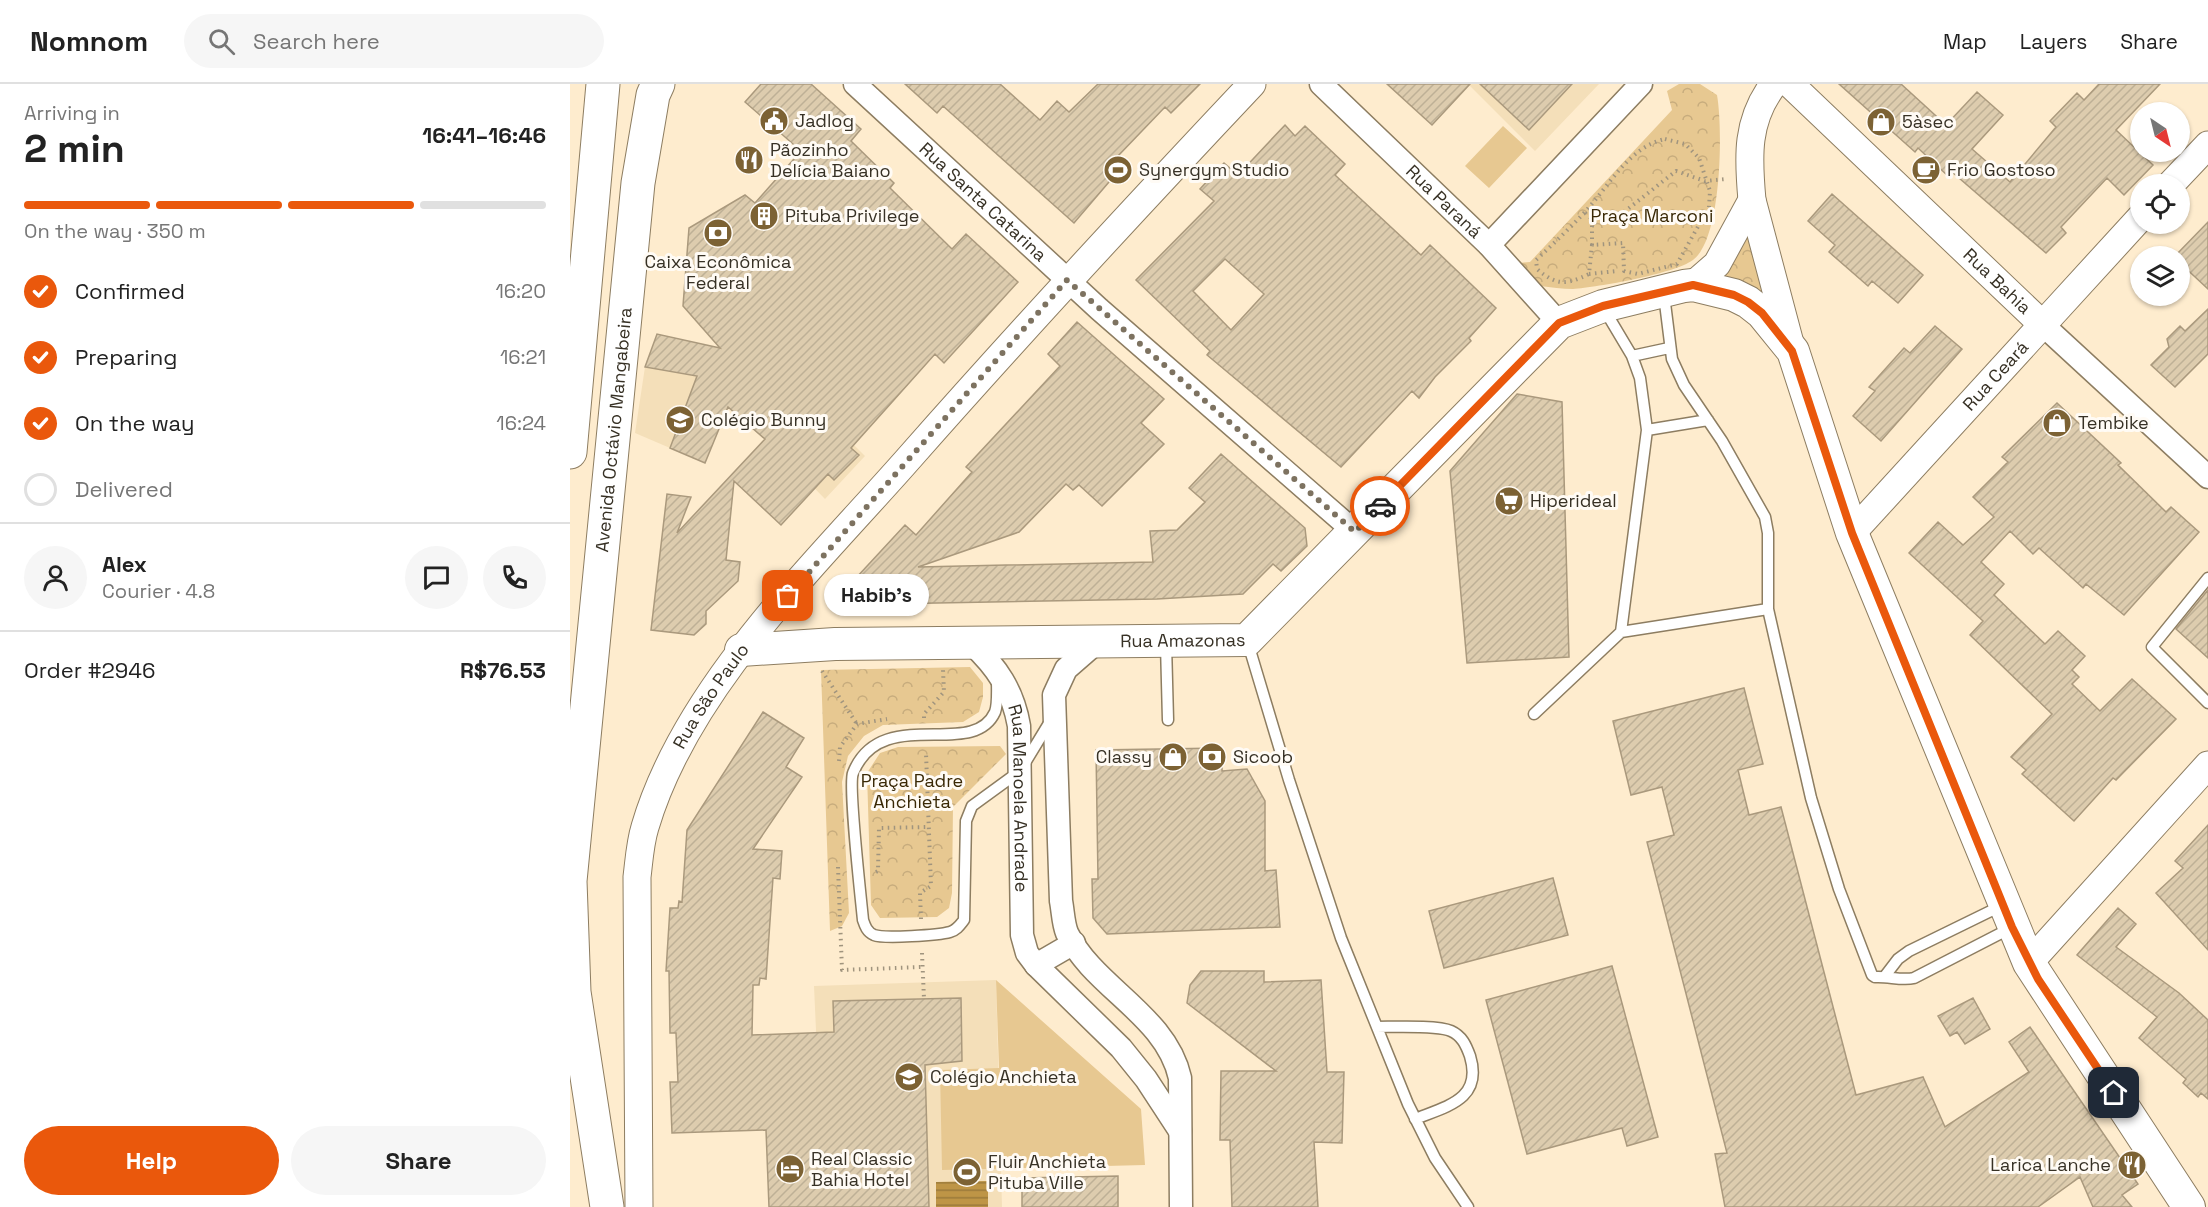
<!DOCTYPE html>
<html lang="en">
<head>
<meta charset="utf-8">
<style>
  :root { --surface:#fff; --page:#f6f6f6; --text:#222; --muted:#767676; --line:#e0e0e0; --accent:#ea580c }
  body { margin:0; font-family:"Space Grotesk",sans-serif; background:var(--page); color:var(--text); height:100vh; display:flex; flex-direction:column; font-size:22px; white-space:nowrap }
  * { box-sizing:border-box; margin:0 }
  p { font-size:20px; color:var(--muted) }
  .icon { flex:none; width:33px; height:33px; fill:none; stroke:currentColor; stroke-width:2; stroke-linecap:round; stroke-linejoin:round }
  .map { position:relative; flex:1; overflow:hidden }
  .side { display:flex; flex-direction:column; background:var(--surface); width:570px }
  .side>* { flex:none }
  .needle { width:39px; rotate:145deg }
  .buttons { position:absolute; left:1560px; top:18px; display:grid; gap:12px }
  .buttons a { display:grid; place-items:center; width:60px; height:60px; border-radius:50%; background:var(--surface); box-shadow:0 2px 4px #0004; font-size:30px }
  .pin { position:absolute; display:grid; place-items:center; width:51px; height:51px; color:#fff; margin:-26px; border-radius:12px; box-shadow:0 3px 9px #0006 }
  .courier { position:absolute; display:grid; place-items:center; width:60px; height:60px; margin:-30px; border:4px solid #ea580c; border-radius:50%; background:#fff; color:#222; box-shadow:0 2px 8px #0007 }
  .bubble { position:absolute; height:42px; border-radius:21px; background:var(--surface); box-shadow:0 2px 4px #0004; font-size:20px; font-weight:600; line-height:42px; text-align:center }
  .headline em { font-style:normal; font-weight:600 }
  .headline div { display:flex; flex-direction:column-reverse }
  .headline { display:flex; align-items:center; justify-content:space-between; height:102px; padding:0 24px }
  h1 { font-size:39px; font-weight:600; line-height:45px }
  .bar { display:grid; grid-template-columns:repeat(4,1fr); gap:9px 6px; align-content:center; height:72px; padding:0 24px }
  .bar i { height:8px; border-radius:4px; background:var(--line) }
  .bar .active { background:var(--accent) }
  .bar p { grid-column:span 4 }
  .line { display:flex; align-items:center; gap:15px; padding:0 24px; border-top:2px solid var(--line) }
  .line div { flex:1 }
  .round { display:grid; place-items:center; flex:none; width:63px; height:63px; border-radius:32px; background:var(--page) }
  ol { padding:0 24px; list-style:none }
  li { display:flex; align-items:center; gap:18px; height:66px }
  li p { margin-inline-start:auto }
  li .icon { padding:6px; border-radius:50%; background:var(--accent); color:#fff; stroke-width:4 }
  li:last-child { color:var(--muted) }
  li i { width:33px; height:33px; border:3px solid var(--line); border-radius:50% }
  .button { display:flex; gap:12px; margin-top:auto; padding:12px 24px }
  .button a { flex:1; height:69px; border-radius:36px; background:var(--accent); color:#fff; font-size:24px; font-weight:600; line-height:69px; text-align:center }
  .button a+a { background:var(--page); color:var(--text) }
  header { display:flex; align-items:center; gap:36px; box-sizing:border-box; height:84px; padding:0 30px; background:var(--surface); border-bottom:2px solid var(--line) }
  header strong { font-size:28px }
  nav { display:flex; gap:33px; margin-inline-start:auto; font-size:21px }
  .search { width:420px; height:54px; background:var(--page); display:flex; align-items:center; gap:15px; box-sizing:border-box; padding:0 21px; border-radius:33px; color:var(--muted); font-size:22px }
  main { display:flex; flex:1; min-height:0 }
  .map>svg:first-child { display:block }
</style>
</head>
<body>
<header>
<strong>Nomnom</strong>
<div class="search"><svg class="icon" aria-label="search" viewBox="0 0 24 24"><circle cx="10" cy="10" r="6"/><path d="M15 15l6 6"/></svg>Search here</div>
<nav><a>Map</a><a>Layers</a><a>Share</a></nav>
</header>
<main>
<section class="side">
<div class="headline"><div><h1>2 min</h1><p>Arriving in</p></div><em>16:41–16:46</em></div>
<div class="bar"><i class="active"></i><i class="active"></i><i class="active"></i><i></i><p>On the way · 350 m</p></div>
<ol>
<li><svg class="icon" aria-label="check" viewBox="0 0 24 24"><path d="M5 12l5 5 9-10"/></svg>Confirmed<p>16:20</p></li>
<li><svg class="icon" aria-label="check" viewBox="0 0 24 24"><path d="M5 12l5 5 9-10"/></svg>Preparing<p>16:21</p></li>
<li><svg class="icon" aria-label="check" viewBox="0 0 24 24"><path d="M5 12l5 5 9-10"/></svg>On the way<p>16:24</p></li>
<li><i></i>Delivered</li>
</ol>
<div class="line" style="height:108px"><a class="round"><svg class="icon" aria-label="person" viewBox="0 0 24 24"><circle cx="12" cy="8" r="4"/><path d="M4 21q1-7 8-7t8 7"/></svg></a><div><b>Alex</b><p>Courier · 4.8</p></div><a class="round"><svg class="icon" aria-label="chat" viewBox="0 0 24 24"><path d="M4 5h16v11H9l-5 4z"/></svg></a><a class="round"><svg class="icon" aria-label="phone" viewBox="0 0 24 24"><path d="M5 4h4l2 5-3 2q2 4 5 5l2-3 5 2v4C11 20 4 13 5 4z"/></svg></a></div>
<div class="line" style="height:78px"><div>Order #2946</div><b>R$76.53</b></div>
<div class="button"><a>Help</a><a>Share</a></div>
</section>
<div class="map">
<svg width="1638" height="1123" viewBox="0 0 1638 1123">
  <defs>
    <pattern id="forest-crowns" width="20" height="18" patternUnits="userSpaceOnUse" patternTransform="scale(1.5)"><rect width="20" height="18" fill="#e7c891"/><path d="M2 6a3 3 0 1 1 6 0M12 15a3 3 0 1 1 6 0" fill="none" stroke="#c7ac7d"/></pattern>
    <pattern id="water-rules" width="6" height="5" patternUnits="userSpaceOnUse" patternTransform="scale(1.5)"><rect width="6" height="5" fill="#be9546"/><path d="M0 2.5h6" fill="none" stroke="#9b7a3a"/></pattern>
    <pattern id="building-hatch" width="6" height="6" patternUnits="userSpaceOnUse" patternTransform="scale(1.5)"><rect width="6" height="6" fill="#ddccae"/><path d="M-1 1l2-2M0 6l6-6M5 7l2-2" fill="none" stroke="#beb096"/></pattern>
  </defs>
  <rect width="100%" height="100%" fill="#feecce"/>
  <!-- built -->
  <path fill="#f4dfb9" d="M898,0H1029L965,67Z
    M87,250L171,269L183,261L295,372L255,415L211,370L158,323L135,379L65,349L75,283Z
    M426,896L432,1123H254L244,902Z"/>
  <!-- forest -->
  <path fill="url(#forest-crowns)" d="M1109,0H1130L1147,11C1153,44 1152,155 1123,176C1104,190 1028,203 1003,205C992,205 981,203 970,202L949,179L960,178L1102,26L1097,7Z
    M1180,139L1200,222L1151,193Z
    M400,583L413,599V613L409,628L393,638L313,641L294,652L278,672L272,698L279,829L272,842L260,847L251,586Z
    M430,662L436,670L383,723L382,809L379,824L367,833L310,834L301,821L297,689L310,669L328,663Z"/>
  <!-- garden -->
  <path fill="#e7c891" d="M933,42L957,64L919,104L895,82Z
    M426,896L571,1025L575,1081L372,1086L370,986L429,984Z"/>
  <!-- water -->
  <path fill="url(#water-rules)" d="M418,1097V1123H366V1098Z"/>
  <!-- building -->
  <path fill="url(#building-hatch)" stroke="#aa997d" stroke-width="1.5" fill-rule="evenodd" d="M191,0H241L291,45L281,57L324,99L320,104L382,165L396,150L448,198L374,279L365,270L281,364L289,371L264,396L258,390L211,441L164,397L156,476L170,478L168,497L136,527V540L124,551L81,546L97,410L121,413L107,449L195,355L158,323L135,379L100,364L127,292L75,283L87,250L150,264L113,222L119,144L175,111L185,119L231,67L175,18Z
    M335,0H430L470,36L487,17L499,28L528,0H630L601,29L595,23L548,72L556,78L504,139L373,22L367,29Z
    M817,0H900L862,41Z
    M910,0H1002L959,46Z
    M1269,0H1331L1376,41L1407,8L1433,31L1402,65L1440,98L1486,43L1480,37L1507,9L1514,16L1529,0H1590L1546,46L1583,81L1554,111L1537,94L1491,143L1496,149L1476,169L1382,88L1378,92L1348,64L1345,68Z
    M715,41L725,52L735,42L775,80L765,91L851,171L860,161L926,224L899,254L901,257L865,293L849,314L842,307L771,383L637,271L640,267L566,196L644,117L630,105L654,79L668,91ZM655,175L694,210L661,246L623,207Z
    M1262,110L1353,191L1328,219L1302,197L1298,202L1259,168L1265,161L1238,137Z
    M1638,138V205L1610,179V172H1605Z
    M1638,225V270L1605,303L1581,281L1599,263L1597,255L1610,242L1615,247Z
    M507,238L594,315L571,339L594,360L532,422L509,401L503,406L496,400L449,448L348,483L583,478L580,447L607,446L635,418L619,404L651,370L735,444L737,462L711,487L703,480L673,510L587,515L261,521L335,441L346,451L402,388L396,383L490,282L478,270Z
    M1365,242L1392,265L1311,357L1283,332L1305,307L1299,303L1334,264L1340,269Z
    M947,310L992,318L999,573L897,579L880,387Z
    M1487,319L1551,379L1548,381L1596,428L1601,423L1629,448L1554,531L1516,500L1513,504L1469,464L1463,470L1440,447L1411,478L1434,500L1424,511L1475,560L1488,547L1515,572L1502,586L1509,593L1502,600L1530,627L1562,595L1606,635L1546,696L1543,694L1504,737L1452,690L1456,686L1441,673L1482,630L1400,551L1413,537L1339,469L1368,438L1393,461L1424,433L1403,413L1438,378L1432,373Z
    M1638,506V574L1606,545Z
    M1174,604L1193,680L1168,686L1179,731L1211,723L1286,1011L1353,993L1375,1043L1459,988L1439,958L1460,943L1568,1100L1552,1111L1562,1123H1523L1510,1093L1468,1123H1155L1145,1070L1157,1069L1077,758L1104,751L1092,703L1061,711L1043,637Z
    M193,628L234,654L216,683L232,693L183,765L212,767L210,795L203,794L196,895L190,894L189,901H183L182,951L264,948L263,917L391,914L392,977L355,981L359,1123H199L196,1046L102,1049L100,998H108L106,949H100L99,887H96L100,824H108L109,817L112,818L117,746Z
    M652,664V687L677,685L695,717V787L706,786L710,843L537,850L523,834L522,795H528L526,666Z
    M1638,741V866L1586,809L1613,784L1605,777Z
    M983,794L998,851L874,884L859,827Z
    M1548,824L1566,840L1546,863L1609,909L1638,936V1015L1631,1009L1628,1013L1613,999L1616,995L1569,954L1587,933L1507,871Z
    M1042,882L1088,1053L1057,1062L1052,1044L957,1070L916,916Z
    M631,887H694V898L751,896L757,988H774L772,1059L744,1058L748,1123H662L660,1056H650L651,987H706L617,919L620,901Z
    M1403,914L1420,945L1395,960L1387,948L1380,952L1368,932Z
    M548,1092V1123H452V1094Z"/>
  <g fill="none" stroke-linecap="round" stroke-linejoin="round">
    <!-- service casing -->
    <g stroke="#8d7d61" stroke-width="13">
      <path id="service" d="M1034,225L1062,272L1070,294L1077,346L1051,548
        M1062,272L1099,264
        M1077,346L1138,336
        M1638,494L1582,563L1638,619
        M1198,525L1241,714L1269,805L1302,891L1305,893C1318,892 1332,897 1344,894L1441,844
        M677,556L719,696L771,854L838,1020L865,1074L898,1123
        M596,560L598,636
        M427,596C427,605 428,620 425,628C403,677 311,619 283,689C278,700 291,815 293,836C295,842 297,848 304,851C314,855 369,851 380,848C387,846 390,841 394,836L396,737L402,722L450,687L481,636
        M964,630L1051,548L1198,525V449L1195,433L1152,357L1114,301L1102,275L1094,211
        M1315,892L1328,875L1339,867L1433,821
        M807,943C824,943 868,941 881,947C892,952 896,961 900,972C913,1015 878,1022 845,1035"/>
    </g>
    <!-- minor casing -->
    <g stroke="#8d7d61" stroke-width="25">
      <g id="minor">
        <path id="s1" d="M285,0L529,225L785,448"/>
        <path id="s2" d="M751,0L919,161L989,239"/>
        <path d="M919,161L1071,0"/>
        <path d="M1473,241L1638,393"/>
        <path d="M527,558L496,585L484,611L491,817C493,827 493,839 497,849C524,904 596,931 610,994L611,1123"/>
        <path id="s3" d="M401,559C427,583 443,607 449,642L452,851L457,869L466,881L551,964L576,995L610,1047"/>
        <path d="M466,881L504,859"/>
      </g>
    </g>
    <!-- tertiary casing -->
    <g stroke="#8d7d61" stroke-width="29">
      <g id="tertiary">
        <path d="M1204,0C1176,36 1178,73 1182,116L1221,263"/>
        <path id="s4" d="M1220,0L1473,241"/>
        <path d="M1601,100L1638,61"/>
        <path d="M1123,201L1147,180L1182,116"/>
        <path id="s5" d="M1282,449L1570,134"/>
        <path d="M1459,879L1638,681"/>
        <path id="s6" d="M69,1123L67,793C69,777 70,759 75,743C116,603 246,480 340,373C452,246 566,123 682,0"/>
      </g>
    </g>
    <!-- secondary casing -->
    <g stroke="#8d7d61" stroke-width="34">
      <g id="secondary">
        <path id="s7" d="M171,566L265,560L677,556L989,239L1033,222L1114,202L1123,201L1164,211L1178,218L1192,229L1223,267L1282,449L1459,879L1619,1123"/>
      </g>
    </g>
    <!-- primary casing -->
    <g stroke="#8d7d61" stroke-width="35">
      <g id="primary">
        <path d="M0,368L33,0"/>
        <path id="s8" d="M37,1123L4,908L0,797L68,99L83,11L88,0"/>
      </g>
    </g>
    <!-- path -->
    <path stroke="#a0947e" stroke-width="4" stroke-dasharray="1.5 4.5" stroke-linecap="butt" d="M1095,55L1115,60L1129,74L1140,107L1139,123L1107,180L1068,190L1054,187L1053,159L1022,161L1019,190C996,201 987,202 967,185L966,176C982,161 998,146 1013,130C1038,104 1058,63 1095,55Z
      M1015,129L1022,135L1054,128L1106,87L1135,97L1156,95
      M1022,161V135
      M1019,190L1047,187
      M252,587L287,640
      M354,634V630L374,608L373,586
      M269,677L270,663L287,640L317,635
      M268,783L272,886L352,883
      M306,788L308,787L309,744L359,743
      M351,835L350,809L361,802L356,669
      M352,869L354,915"/>
    <!-- service -->
    <use href="#service" stroke="#fff" stroke-width="10"/>
    <!-- minor -->
    <use href="#minor" stroke="#fff" stroke-width="22"/>
    <!-- tertiary -->
    <use href="#tertiary" stroke="#fff" stroke-width="27"/>
    <!-- secondary -->
    <use href="#secondary" stroke="#fff" stroke-width="32"/>
    <!-- primary -->
    <use href="#primary" stroke="#fff" stroke-width="33"/>
  </g>
  <g fill="none" stroke-linecap="round" stroke-linejoin="round">
    <!-- done -->
    <path stroke="#7d7260" stroke-width="6" stroke-dasharray="0 10.8" d="M218,512L497,196L785,448L810,422"/>
    <!-- route -->
    <path stroke="#ea580c" stroke-width="8" d="M810,422L989,239L1033,222L1123,201L1164,211L1178,218L1192,229L1222,267L1282,449L1442,843L1468,895L1544,1009"/>
  </g>
  <!-- icons -->
  <defs>
    <g id="civic-disc" transform="scale(1.5)"><circle r="9.5" fill="#7c6234" stroke="#fffbf5"/><path d="M-.6-6.5H3V-4.5H.6V-3L4-1V1h2V6H-6V1h2V-1L-.6-3ZM-1.2 2.5V6h2.4V2.5Z" fill="#fff"/></g>
    <g id="shop-disc" transform="scale(1.5)"><circle r="9.5" fill="#7c6234" stroke="#fffbf5"/><path d="M-5-2.5h2.3a2.7 3.5 0 0 1 5.4 0H5L5.5 6h-11ZM-1.5-2.5h3a1.5 2.3 0 0 0-3 0Z" fill="#fff"/></g>
    <g id="restaurant-disc" transform="scale(1.5)"><circle r="9.5" fill="#7c6234" stroke="#fffbf5"/><path d="M-5-6h1v4h1v-4h1v4h1v-4h1v5L-1.5 .5V6h-2V.5L-5-1ZM5-6V6H3V1.5H1.5Q1.5-4 5-6Z" fill="#fff"/></g>
    <g id="stadium-disc" transform="scale(1.5)"><circle r="9.5" fill="#7c6234" stroke="#fffbf5"/><path d="M0-5a6.5 5 0 1 0 0 10a6.5 5 0 1 0 0-10ZM-3.5-1.8h7v3.6h-7Z" fill="#fff"/></g>
    <g id="cafe-disc" transform="scale(1.5)"><circle r="9.5" fill="#7c6234" stroke="#fffbf5"/><path d="M-5.5-4.5H6V0H3Q3 3.5 0 3.5H-2.5Q-5.5 3.5-5.5 0ZM3-3.2v2h1.7v-2ZM-6 4.5H4V6H-6Z" fill="#fff"/></g>
    <g id="building-disc" transform="scale(1.5)"><circle r="9.5" fill="#7c6234" stroke="#fffbf5"/><path d="M-4-6H4V6H1V3H-1V6H-4ZM-2.5-4.3h1.7v1.8h-1.7ZM.8-4.3h1.7v1.8H.8ZM-2.5-1h1.7V.8h-1.7ZM.8-1h1.7V.8H.8Z" fill="#fff"/></g>
    <g id="bank-disc" transform="scale(1.5)"><circle r="9.5" fill="#7c6234" stroke="#fffbf5"/><path d="M-6-4H6V4H-6ZM0-2.3a2.3 2.3 0 1 0 0 4.6a2.3 2.3 0 1 0 0-4.6Z" fill="#fff"/></g>
    <g id="school-disc" transform="scale(1.5)"><circle r="9.5" fill="#7c6234" stroke="#fffbf5"/><path d="M0-5L7-2L0 1L-7-2ZM-4 1L0 2.5L4 1V4Q0 6-4 4Z" fill="#fff"/></g>
    <g id="supermarket-disc" transform="scale(1.5)"><circle r="9.5" fill="#7c6234" stroke="#fffbf5"/><path d="M-6-5.5h2.5l.6 2H6L4.5 2H-2.5L-4.4-4H-6ZM-1.5 3.2a1.3 1.3 0 1 0 .1 0ZM3 3.2a1.3 1.3 0 1 0 .1 0Z" fill="#fff"/></g>
    <g id="hotel-disc" transform="scale(1.5)"><circle r="9.5" fill="#7c6234" stroke="#fffbf5"/><path d="M-6-4.5h1.5V1H6V5H4.5V3h-9V5H-6ZM-4 0a1.8 1.8 0 1 1 3.6 0ZM.5 0V-2.5h3Q6-2.5 6 0Z" fill="#fff"/></g>
  </defs>
  <g fill-rule="evenodd">
    <use href="#civic-disc" x="204" y="37"/>
    <use href="#shop-disc" x="1311" y="38"/>
    <use href="#restaurant-disc" x="179" y="76"/>
    <use href="#stadium-disc" x="548" y="86"/>
    <use href="#cafe-disc" x="1356" y="86"/>
    <use href="#building-disc" x="194" y="132"/>
    <use href="#bank-disc" x="148" y="149"/>
    <use href="#school-disc" x="110" y="336"/>
    <use href="#shop-disc" x="1487" y="339"/>
    <use href="#supermarket-disc" x="939" y="417"/>
    <use href="#shop-disc" x="603" y="673"/>
    <use href="#bank-disc" x="642" y="673"/>
    <use href="#school-disc" x="339" y="993"/>
    <use href="#restaurant-disc" x="1562" y="1081"/>
    <use href="#hotel-disc" x="220" y="1085"/>
    <use href="#stadium-disc" x="397" y="1088"/>
  </g>
  <g text-anchor="middle" stroke-width="6" stroke-linejoin="round" paint-order="stroke">
    <!-- poi labels -->
    <g font-size="18" fill="#373125" stroke="#fffbf5" text-anchor="start">
      <text x="225" y="43">Jadlog</text>
      <text x="1332" y="44">5àsec</text>
      <text x="200" y="72">Pãozinho<tspan x="200" dy="21">Delícia Baiano</tspan></text>
      <text x="569" y="92">Synergym Studio</text>
      <text x="1377" y="92">Frio Gostoso</text>
      <text x="215" y="138">Pituba Privilege</text>
      <text x="148" y="184" text-anchor="middle">Caixa Econômica<tspan x="148" dy="21">Federal</tspan></text>
      <text x="131" y="342">Colégio Bunny</text>
      <text x="1508" y="345">Tembike</text>
      <text x="960" y="423">Hiperideal</text>
      <text x="582" y="679" text-anchor="end">Classy</text>
      <text x="663" y="679">Sicoob</text>
      <text x="360" y="999">Colégio Anchieta</text>
      <text x="241" y="1081">Real Classic<tspan x="241" dy="21">Bahia Hotel</tspan></text>
      <text x="418" y="1084">Fluir Anchieta<tspan x="418" dy="21">Pituba Ville</tspan></text>
      <text x="1541" y="1087" text-anchor="end">Larica Lanche</text>
    </g>
    <!-- street labels -->
    <g font-size="18" fill="#373125" stroke="#fffbf5">
      <text dy="6" stroke="none"><textPath href="#s2" startOffset="170">Rua Paraná</textPath></text>
      <text dy="6" stroke="none"><textPath href="#s1" startOffset="174">Rua Santa Catarina</textPath></text>
      <text dy="6" stroke="none"><textPath href="#s4" startOffset="286">Rua Bahia</textPath></text>
      <text dy="6" stroke="none"><textPath href="#s5" startOffset="213">Rua Ceará</textPath></text>
      <text dy="6" stroke="none"><textPath href="#s8" startOffset="782">Avenida Octávio Mangabeira</textPath></text>
      <text dy="6" stroke="none"><textPath href="#s7" startOffset="442">Rua Amazonas</textPath></text>
      <text dy="6" stroke="none"><textPath href="#s6" startOffset="528">Rua São Paulo</textPath></text>
      <text dy="6" stroke="none"><textPath href="#s3" startOffset="170">Rua Manoela Andrade</textPath></text>
    </g>
    <!-- park labels -->
    <g font-size="18" fill="#392805" stroke="#fffbf5">
      <text x="1082" y="138">Praça Marconi</text>
      <text x="342" y="703">Praça Padre<tspan x="342" dy="21">Anchieta</tspan></text>
    </g>
  </g>
</svg>
<div class="buttons">
<a><svg class="needle" viewBox="-14 -14 28 28"><path d="M0-13l5 13h-10z" fill="#e53935"/><path d="M0 13l5-13h-10z" fill="#767676"/></svg></a>
<a><svg class="icon" aria-label="locate" viewBox="0 0 24 24"><circle cx="12" cy="12" r="6"/><path d="M12 2v4M12 18v4M2 12h4M18 12h4"/></svg></a>
<a><svg class="icon" aria-label="layers" viewBox="0 0 24 24"><path d="M12 4l9 5-9 5-9-5zM3 14l9 5 9-5"/></svg></a>
</div>
<div class="pin" style="left:218px;top:512px;background:#ea580c"><svg class="icon" aria-label="bag" viewBox="0 0 24 24"><path d="M5 8h14l-1 12H6zM9 8a3 3 0 0 1 6 0"/></svg></div>
<div class="pin" style="left:1544px;top:1009px;background:#1f2937"><svg class="icon" aria-label="home" viewBox="0 0 24 24"><path d="M3 11l9-7 9 7M6 9v11h12V9"/></svg></div>
<div class="courier" style="left:810px;top:422px"><svg class="icon" aria-label="car" viewBox="0 0 24 24"><path d="M5 17H2v-5l4-1 3-4h7l3 4 3 1v5h-3M9 17h6M6 11h13"/><circle cx="7" cy="17" r="2"/><circle cx="17" cy="17" r="2"/></svg></div>
<div class="bubble" style="left:254px;top:490px;width:105px">Habib's</div>
</div>
</main>
</body>
</html>
